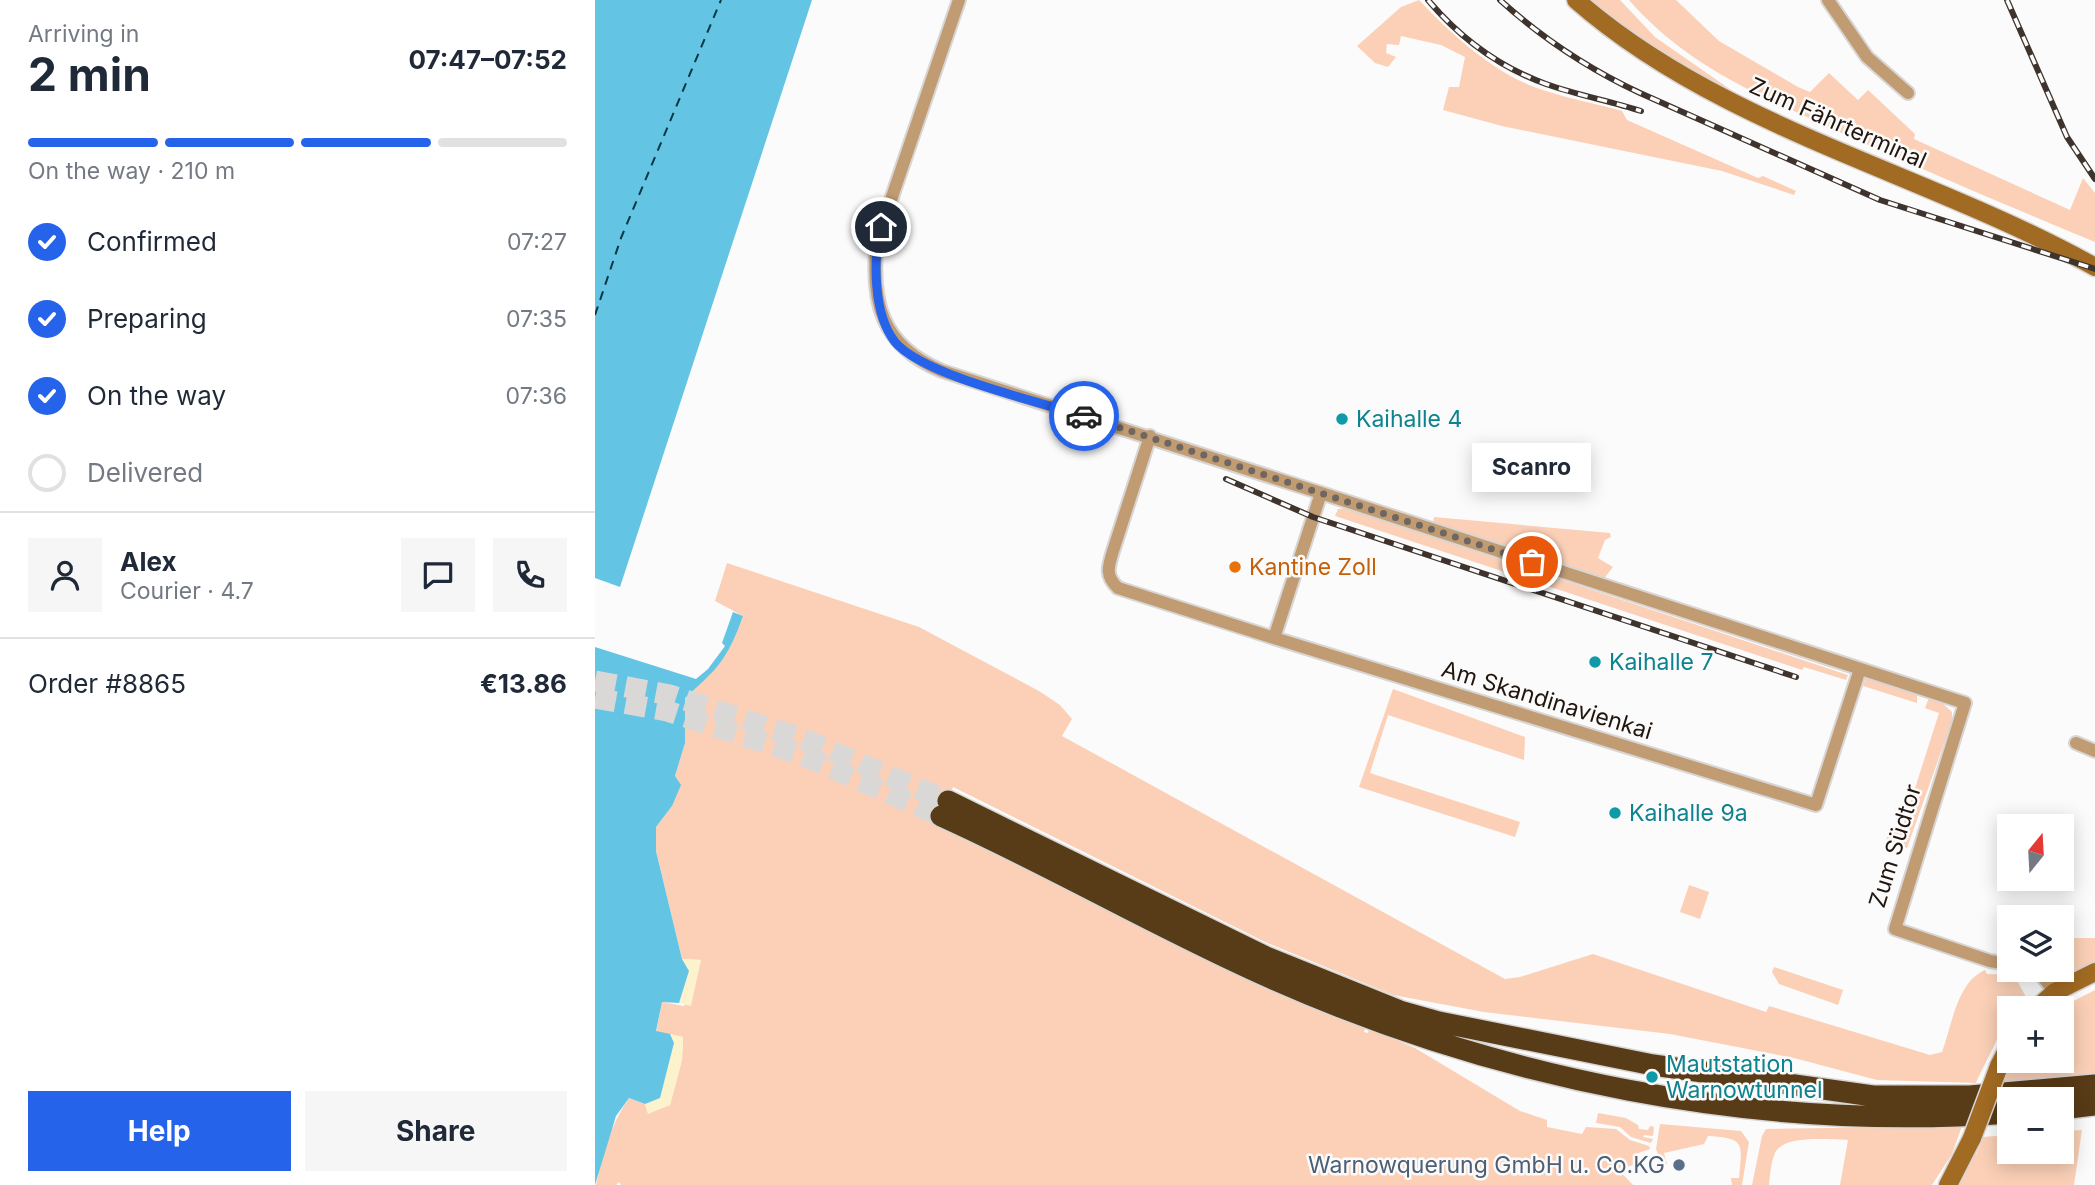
<!DOCTYPE html>
<html lang="en">
<head>
<meta charset="utf-8">
<style>
  :root { --surface:#fff; --page:#f6f6f7; --text:#1f2937; --muted:#747a83; --line:#e0e1e3; --accent:#2563eb }
  body { margin:0; font-family:Inter,sans-serif; background:var(--page); color:var(--text); height:100vh; display:flex; flex-direction:column; font-size:26px; white-space:nowrap }
  * { box-sizing:border-box; margin:0 }
  p { font-size:23px; color:var(--muted) }
  .icon { flex:none; width:38px; height:38px; fill:none; stroke:currentColor; stroke-width:2; stroke-linecap:round; stroke-linejoin:round }
  .map { position:relative; flex:1; overflow:hidden }
  .side { display:flex; flex-direction:column; background:var(--surface); width:595px }
  .side>* { flex:none }
  .needle { width:46px; rotate:18deg }
  .buttons { position:absolute; left:1402px; top:814px; display:grid; gap:14px }
  .buttons a { display:grid; place-items:center; width:77px; height:77px; border-radius:0px; background:var(--surface); box-shadow:0 4px 18px #0003; font-size:35px }
  .pin { position:absolute; display:grid; place-items:center; width:60px; height:60px; color:#fff; margin:-30px; border:4px solid #fff; border-radius:50%; box-shadow:0 2px 7px #0007 }
  .courier { position:absolute; display:grid; place-items:center; width:70px; height:70px; margin:-35px; border:5px solid #2563eb; border-radius:50%; background:#fff; color:#222; box-shadow:0 2px 9px #0007 }
  .bubble { position:absolute; height:49px; border-radius:0px; background:var(--surface); box-shadow:0 4px 18px #0003; font-size:23px; font-weight:700; line-height:49px; text-align:center }
  .overview em { font-style:normal; font-weight:700 }
  .overview div { display:flex; flex-direction:column-reverse }
  .overview { display:flex; align-items:center; justify-content:space-between; height:119px; padding:0 28px }
  h1 { font-size:46px; font-weight:700; line-height:52px }
  .bar { display:grid; grid-template-columns:repeat(4,1fr); gap:10px 7px; align-content:center; height:84px; padding:0 28px }
  .bar i { height:9px; border-radius:5px; background:var(--line) }
  .bar .on { background:var(--accent) }
  .bar p { grid-column:span 4 }
  .line { display:flex; align-items:center; gap:18px; padding:0 28px; border-top:2px solid var(--line) }
  .line div { flex:1 }
  .round { display:grid; place-items:center; flex:none; width:74px; height:74px; border-radius:0px; background:var(--page) }
  ol { padding:0 28px; list-style:none }
  li { display:flex; align-items:center; gap:21px; height:77px }
  li p { margin-inline-start:auto }
  li .icon { padding:7px; border-radius:50%; background:var(--accent); color:#fff; stroke-width:4 }
  li:last-child { color:var(--muted) }
  li i { width:38px; height:38px; border:4px solid var(--line); border-radius:50% }
  .cta { display:flex; gap:14px; margin-top:auto; padding:14px 28px }
  .cta a { flex:1; height:80px; border-radius:0px; background:var(--accent); color:#fff; font-size:28px; font-weight:700; line-height:80px; text-align:center }
  .cta a+a { background:var(--page); color:var(--text) }
  main { display:flex; flex:1; min-height:0 }
  .map>svg:first-child { display:block }
</style>
</head>
<body>
<main>
<section class="side">
<div class="overview"><div><h1>2 min</h1><p>Arriving in</p></div><em>07:47–07:52</em></div>
<div class="bar"><i class="on"></i><i class="on"></i><i class="on"></i><i></i><p>On the way · 210 m</p></div>
<ol>
<li><svg class="icon" aria-label="check" viewBox="0 0 24 24"><path d="M5 12l5 5 9-10"/></svg>Confirmed<p>07:27</p></li>
<li><svg class="icon" aria-label="check" viewBox="0 0 24 24"><path d="M5 12l5 5 9-10"/></svg>Preparing<p>07:35</p></li>
<li><svg class="icon" aria-label="check" viewBox="0 0 24 24"><path d="M5 12l5 5 9-10"/></svg>On the way<p>07:36</p></li>
<li><i></i>Delivered</li>
</ol>
<div class="line" style="height:126px"><a class="round"><svg class="icon" aria-label="person" viewBox="0 0 24 24"><circle cx="12" cy="8" r="4"/><path d="M4 21q1-7 8-7t8 7"/></svg></a><div><b>Alex</b><p>Courier · 4.7</p></div><a class="round"><svg class="icon" aria-label="chat" viewBox="0 0 24 24"><path d="M4 5h16v11H9l-5 4z"/></svg></a><a class="round"><svg class="icon" aria-label="phone" viewBox="0 0 24 24"><path d="M5 4h4l2 5-3 2q2 4 5 5l2-3 5 2v4C11 20 4 13 5 4z"/></svg></a></div>
<div class="line" style="height:91px"><div>Order #8865</div><b>€13.86</b></div>
<div class="cta"><a>Help</a><a>Share</a></div>
</section>
<div class="map">
<svg width="1500" height="1185" viewBox="0 0 1500 1185">
  <rect width="100%" height="100%" fill="#fbfbfb"/>
  <!-- green -->
  <path fill="#fbd0b7" d="M824,0C856,34 894,69 939,87C966,97 998,103 1027,111L1032,120L1163,178L1168,176L1201,191L1199,195L1127,171L907,126L848,110L854,87H864L870,57L846,45L806,36L804,45L792,44L791,53L801,57L793,67L780,63L762,46L806,7Z
    M990,0H1025L1060,37L1139,92L1078,64Z
    M1034,0H1081L1124,41L1203,87L1215,92L1234,73L1263,100L1273,90L1320,134L1319,139L1475,210L1488,178L1500,193V242C1416,207 1332,172 1249,134C1169,97 1094,69 1034,0Z
    M751,508L1253,675L1251,680L1209,667L1207,670L740,516L743,509Z
    M839,517L1015,533L1016,537L1010,540L1003,558L1018,567L1004,585L837,528Z
    M132,563L324,627L444,691L465,705L477,719L467,736L910,979L925,977L998,954L1171,1012L1174,1006L1335,1055L1347,1052C1357,1025 1362,982 1390,970L1392,974L1419,975L1431,997L1422,1008H1414C1414,1020 1387,1068 1381,1083L1282,1080L1199,1058L1075,1034L889,1012L798,995L670,942L358,787L343,827L731,1012L770,1028L769,1032L773,1033L774,1029L820,1048L925,1111L952,1120V1127L987,1134L991,1127L1021,1129L1035,1140L1054,1146L1055,1149L1041,1154L1043,1164L1023,1169L1038,1185H26L24,1182L21,1185H1C8,1154 15,1125 34,1098L50,1104L53,1113L75,1105L87,1060L88,1037L61,1032L67,1002L89,1006L106,960L87,959L61,851V827L77,806L80,776L90,743V698C123,669 133,657 148,616L120,601Z
    M1271,677L1322,693V703L1268,686Z
    M798,689L930,737L929,760L793,715L775,773L925,822L920,837L764,787Z
    M1334,698L1345,701L1357,712V721L1312,848L1291,841L1295,826L1307,829L1344,713L1330,708Z
    M1094,885L1114,892L1105,919L1085,912Z
    M1467,938H1500V967C1482,972 1468,977 1450,970H1466Z
    M1179,967L1248,990L1243,1005L1184,984L1177,972Z
    M1500,990V1074L1409,1083L1416,1061L1466,1060L1465,1008Z
    M1003,1113L1031,1118L1043,1125L1044,1129L1053,1130L1055,1126L1059,1127L1058,1136L1049,1135L1048,1137L1058,1139L1056,1143L1036,1137L1025,1127L1001,1123Z
    M1065,1124L1146,1131L1154,1142L1147,1185H1137L1136,1178H1144C1147,1144 1151,1138 1113,1136L1109,1144L1069,1153L1072,1164L1067,1165L1061,1149Z
    M1367,1126L1357,1154L1337,1185H1245L1253,1140C1235,1140 1189,1134 1180,1153C1176,1162 1175,1175 1174,1185H1157L1167,1136L1171,1129Z
    M1487,1130L1479,1185H1362L1378,1154H1381L1388,1137L1414,1135V1152H1466L1467,1131Z"/>
  <!-- sand -->
  <path fill="#fcf2cc" d="M87,959L106,960L96,1006L84,1003L94,971Z
    M75,1034L88,1037L87,1060L75,1105L53,1114L50,1104L65,1098L79,1043Z"/>
  <!-- water -->
  <path fill="#63c4e4" d="M0,0H217L25,587L0,578Z
    M138,612L148,616C133,658 123,669 90,698V743L80,776L86,785L77,806L61,827V851L87,959L94,971L84,1003L67,1002L61,1031L75,1034L79,1043L65,1098L50,1104L34,1098L21,1116L0,1185V647L101,679L113,669L130,646L127,643Z"/>
  <g fill="none" stroke-linecap="round" stroke-linejoin="round">
    <!-- ferry -->
    <path stroke="#093845" stroke-width="2" stroke-dasharray="9 7" stroke-linecap="butt" d="M0,315L26,238L126,0"/>
    <!-- highway-tunnel -->
    <path stroke="#dad8d7" stroke-width="21" stroke-dasharray="21 10" stroke-linecap="butt" d="M0,681L75,695L208,739L353,801
      M0,698L72,711L205,754L346,816"/>
    <!-- street casing -->
    <g stroke="#d8d6d5" stroke-width="16">
      <path id="street" d="M364,0L282,241C275,303 287,346 347,371L726,493
        M1233,0L1272,57L1313,93
        M555,436L518,551C513,567 510,576 523,588L679,638
        M1265,669L1221,805L679,638L726,493L1370,703L1300,929L1395,961L1414,964
        M1481,743L1500,751
        M1436,970L1447,976L1460,992"/>
    </g>
    <!-- secondary casing -->
    <g stroke="#d8d6d5" stroke-width="21">
      <path id="secondary" d="M981,0C1127,128 1332,173 1500,267
        M1442,1008L1460,992L1500,972
        M1404,1066L1414,1046
        M1353,1185L1377,1138"/>
    </g>
    <!-- highway casing -->
    <g stroke="#d8d6d5" stroke-width="24">
      <path id="highway" d="M353,801L671,957L805,1011L844,1022L1058,1065L1278,1096H1375L1500,1085
        M346,816C457,866 561,927 671,976C901,1079 1161,1132 1414,1113
        M1466,1109L1500,1105"/>
    </g>
    <!-- street -->
    <use href="#street" stroke="#c19b71" stroke-width="12"/>
    <!-- secondary -->
    <use href="#secondary" stroke="#a26b23" stroke-width="18"/>
    <!-- highway -->
    <use href="#highway" stroke="#583b17" stroke-width="21"/>
    <!-- rail casing -->
    <g stroke="#3e342d" stroke-width="6">
      <path id="rail" d="M833,0C865,38 904,67 951,84C982,95 1015,101 1046,111
        M905,0C948,39 994,69 1045,93L1285,200L1500,269
        M1412,0L1472,137L1500,179
        M631,479L718,517L1201,677"/>
    </g>
    <!-- rail -->
    <use href="#rail" stroke="#fbfbfb" stroke-width="3.5" stroke-dasharray="10" stroke-linecap="butt"/>
    <!-- secondary-bridge casing -->
    <g stroke="#d8d6d5" stroke-width="21" stroke-linecap="butt">
      <path id="secondary-bridge" d="M1377,1138L1404,1066"/>
    </g>
    <!-- secondary-bridge -->
    <use href="#secondary-bridge" stroke="#a26b23" stroke-width="18"/>
  </g>
  <g fill="none" stroke-linecap="round" stroke-linejoin="round">
    <!-- done -->
    <path stroke="#6d6661" stroke-width="7" stroke-dasharray="0 12.6" d="M489,416L937,562"/>
    <!-- route -->
    <path stroke="#2563eb" stroke-width="9" d="M286,227C278,259 278,314 300,342C327,375 445,402 489,416"/>
  </g>
  <!-- markers -->
  <g fill="#0f9aa8" stroke="#fbfbfb" stroke-width="2.5">
    <circle cx="747" cy="419" r="7"/>
    <circle cx="1000" cy="662" r="7"/>
    <circle cx="1020" cy="813" r="7"/>
    <circle cx="1057" cy="1077" r="7"/>
  </g>
  <circle fill="#e8710a" stroke="#fbfbfb" stroke-width="2.5" cx="640" cy="567" r="7"/>
  <circle fill="#5c6f8a" stroke="#fbfbfb" stroke-width="2.5" cx="1084" cy="1165" r="7"/>
  <g text-anchor="middle" stroke-width="5" stroke-linejoin="round" paint-order="stroke">
    <!-- street labels -->
    <g font-size="23" fill="#21150e" stroke="#fbfbfb">
      <text transform="translate(1243 123) rotate(24)" y="8">Zum Fährterminal</text>
      <text transform="translate(952 700) rotate(17)" y="8">Am Skandinavienkai</text>
      <text transform="translate(1300 846) rotate(-73)" y="8">Zum Südtor</text>
    </g>
    <!-- culture labels -->
    <g font-size="23" fill="#0d838f" stroke="#fbfbfb" text-anchor="start">
      <text x="761" y="427">Kaihalle 4</text>
      <text x="1014" y="670">Kaihalle 7</text>
      <text x="1034" y="821">Kaihalle 9a</text>
      <text x="1071" y="1072">Mautstation<tspan x="1071" dy="26">Warnowtunnel</tspan></text>
    </g>
    <!-- food labels -->
    <g font-size="23" fill="#c56008" stroke="#fbfbfb" text-anchor="start">
      <text x="654" y="575">Kantine Zoll</text>
    </g>
    <!-- service labels -->
    <g font-size="23" fill="#4e5e75" stroke="#fbfbfb" text-anchor="end">
      <text x="1070" y="1173">Warnowquerung GmbH u. Co.KG</text>
    </g>
  </g>
</svg>
<div class="buttons">
<a><svg class="needle" viewBox="-14 -14 28 28"><path d="M0-13l5 13h-10z" fill="#e53935"/><path d="M0 13l5-13h-10z" fill="#747a83"/></svg></a>
<a><svg class="icon" aria-label="layers" viewBox="0 0 24 24"><path d="M12 4l9 5-9 5-9-5zM3 14l9 5 9-5"/></svg></a>
<a>+</a>
<a>−</a>
</div>
<div class="pin" style="left:937px;top:562px;background:#ea580c"><svg class="icon" aria-label="bag" viewBox="0 0 24 24"><path d="M5 8h14l-1 12H6zM9 8a3 3 0 0 1 6 0"/></svg></div>
<div class="pin" style="left:286px;top:227px;background:#1f2937"><svg class="icon" aria-label="home" viewBox="0 0 24 24"><path d="M3 11l9-7 9 7M6 9v11h12V9"/></svg></div>
<div class="courier" style="left:489px;top:416px"><svg class="icon" aria-label="car" viewBox="0 0 24 24"><path d="M5 17H2v-5l4-1 3-4h7l3 4 3 1v5h-3M9 17h6M6 11h13"/><circle cx="7" cy="17" r="2"/><circle cx="17" cy="17" r="2"/></svg></div>
<div class="bubble" style="left:877px;top:443px;width:119px">Scanro</div>
</div>
</main>
</body>
</html>
